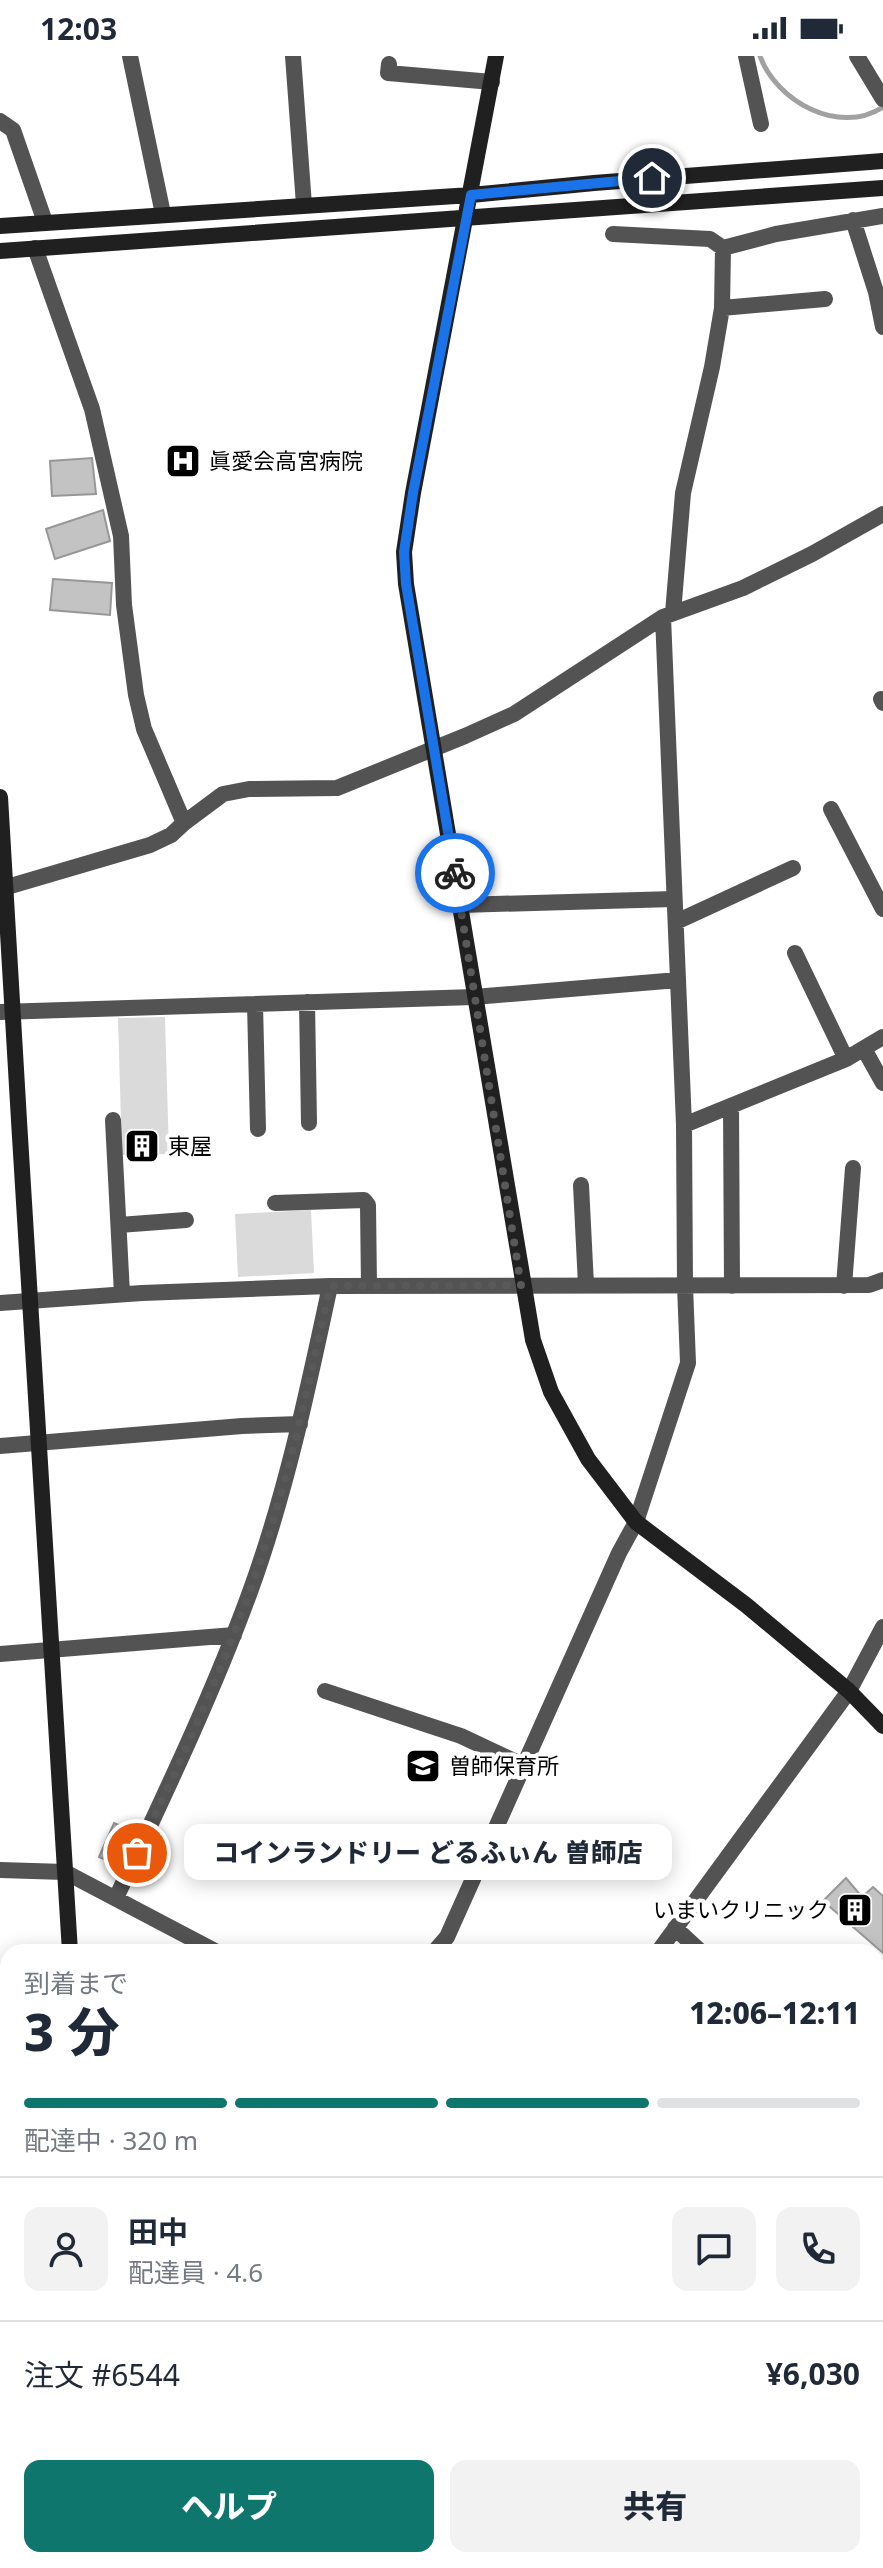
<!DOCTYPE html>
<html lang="ja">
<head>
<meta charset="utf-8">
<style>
  :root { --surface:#fff; --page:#f2f2f3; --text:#1f2937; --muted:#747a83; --line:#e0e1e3; --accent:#0f766e }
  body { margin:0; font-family:"Noto Sans","Noto Sans JP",sans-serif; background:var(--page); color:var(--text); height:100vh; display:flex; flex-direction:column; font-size:30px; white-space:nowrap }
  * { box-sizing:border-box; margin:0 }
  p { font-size:26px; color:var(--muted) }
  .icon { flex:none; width:44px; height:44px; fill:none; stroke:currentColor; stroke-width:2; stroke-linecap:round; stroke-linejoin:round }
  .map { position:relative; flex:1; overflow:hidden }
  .side { position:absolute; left:0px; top:1888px; width:884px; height:624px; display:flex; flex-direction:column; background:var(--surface); border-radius:24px 24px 0 0; box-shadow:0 4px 20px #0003 }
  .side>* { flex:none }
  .pin { position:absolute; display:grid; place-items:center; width:68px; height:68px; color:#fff; margin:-34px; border:4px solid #fff; border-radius:50%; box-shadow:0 2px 8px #0007 }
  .courier { position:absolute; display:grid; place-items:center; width:80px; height:80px; margin:-40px; border:6px solid #1a73e8; border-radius:50%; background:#fff; color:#222; box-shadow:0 2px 10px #0007 }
  .bubble { position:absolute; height:56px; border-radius:16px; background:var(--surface); box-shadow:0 4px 20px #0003; font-size:26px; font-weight:800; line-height:56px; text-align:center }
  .head em { font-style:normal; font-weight:800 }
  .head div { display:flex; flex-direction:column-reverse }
  .head { display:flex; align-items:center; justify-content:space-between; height:136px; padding:0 24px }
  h1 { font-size:52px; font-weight:800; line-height:60px }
  .bar { display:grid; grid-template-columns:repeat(4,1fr); gap:12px 8px; align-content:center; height:96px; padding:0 24px }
  .bar i { height:10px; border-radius:6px; background:var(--line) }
  .bar .active { background:var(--accent) }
  .bar p { grid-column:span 4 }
  .line { display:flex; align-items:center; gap:20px; padding:0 24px; border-top:2px solid var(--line) }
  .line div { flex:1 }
  .round { display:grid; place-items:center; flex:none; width:84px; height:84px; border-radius:16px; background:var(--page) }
  .primary-button { display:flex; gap:16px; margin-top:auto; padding:16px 24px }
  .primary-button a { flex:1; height:92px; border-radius:16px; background:var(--accent); color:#fff; font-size:32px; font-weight:800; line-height:92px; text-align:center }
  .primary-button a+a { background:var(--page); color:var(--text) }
  .status { display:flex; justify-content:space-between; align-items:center; height:56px; padding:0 40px; background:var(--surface); direction:ltr }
  .status svg { height:22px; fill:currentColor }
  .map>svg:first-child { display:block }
</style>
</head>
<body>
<div class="status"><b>12:03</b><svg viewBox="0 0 49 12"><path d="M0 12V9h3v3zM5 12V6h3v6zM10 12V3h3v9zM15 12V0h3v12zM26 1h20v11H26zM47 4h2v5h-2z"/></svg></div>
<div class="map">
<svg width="883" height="2512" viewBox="0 0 883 2512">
  <rect width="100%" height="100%" fill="#fff"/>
  <!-- green -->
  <path fill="#dadada" d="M165,961L169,1098L122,1099L118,962Z
    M311,1154L314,1217L238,1221L235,1158Z"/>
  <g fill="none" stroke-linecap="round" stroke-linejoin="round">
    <!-- stream -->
    <path stroke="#a1a1a1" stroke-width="5" d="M760,0C776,45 839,80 883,51"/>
  </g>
  <!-- building -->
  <path fill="#c3c3c3" stroke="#979797" stroke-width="2" d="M92,402L96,438L52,440L50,405Z
    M103,454L110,485L55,503L46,473Z
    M53,523L112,527L110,559L50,554Z
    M114,1767L132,1775L117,1809L99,1801Z
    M846,1822L862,1841L873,1831L883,1840V1897L823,1845Z"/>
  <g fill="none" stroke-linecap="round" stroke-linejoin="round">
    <!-- lane -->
    <path stroke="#535353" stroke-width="10" d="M541,2504L544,2512"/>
    <!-- street -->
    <path stroke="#535353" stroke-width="16" d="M130,0L163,158
      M293,0L304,149
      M746,0L761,68
      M857,0L883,43
      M389,8L388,17L492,26
      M0,65L13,74L45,166
      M853,164L876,236L883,271
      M613,178L710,183L723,192L722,252L712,311L683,437L673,557
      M35,192L92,353L121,480L124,549L136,639L144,673L184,767
      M723,192L776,178L883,160
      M722,252L825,243
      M881,643L883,647
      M831,753L883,853
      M0,833L150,789L171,779L184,767L223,738L249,733L337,732L465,680L514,658L663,561L743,532L812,498L883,458
      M460,849L674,843
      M676,866L793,812
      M795,897L846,1003
      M307,946L309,1067
      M255,948L258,1073
      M0,956L474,941L678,924
      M864,993L883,1027
      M731,1050L732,1230
      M113,1064L122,1238
      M684,1069L846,1003L883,981
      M581,1129L586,1229
      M275,1147L364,1144L368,1149L369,1230
      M119,1169L186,1164
      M844,1230L853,1112
      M0,1247L142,1237L330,1230L869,1229L883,1224
      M0,1390L242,1370L300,1368
      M0,1598L234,1579
      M325,1635L461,1680L525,1710
      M0,1814L65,1816L217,1896
      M116,1842C163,1742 212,1640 250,1536C286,1437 308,1333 330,1230
      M675,1872L701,1896
      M434,1896L447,1881L619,1497L636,1466L688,1307L685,1230L684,1069L663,561
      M658,1896L849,1635L883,1571
      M0,2021L8,2020
      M0,2233L8,2232
      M876,2245L883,2283
      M0,2342L8,2338
      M0,2423L8,2431
      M876,2442L883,2440
      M86,2504L92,2512
      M375,2504L377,2512
      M593,2504L595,2512"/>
    <!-- secondary -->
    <path stroke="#202020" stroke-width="16" d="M496,0L413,437L404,496L406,528L533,1284L551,1336L588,1403L636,1466L746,1549L849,1635L883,1670
      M0,170L471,139L594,127L883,105
      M0,195L883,132
      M0,741C23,1126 44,1511 70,1896
      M114,2504L115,2512"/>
  </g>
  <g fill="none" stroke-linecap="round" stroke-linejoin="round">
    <!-- done -->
    <path stroke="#595959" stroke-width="8" stroke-dasharray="0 14.4" d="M137,1797C178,1712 218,1624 250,1535C286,1436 308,1333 330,1230L521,1229L455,817"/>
    <!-- route -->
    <path stroke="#1a73e8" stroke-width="10" d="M455,817L406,528L404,496L413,437L471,139L652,122"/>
  </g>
  <!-- icons -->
  <defs>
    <g id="hospital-square" transform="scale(1.8)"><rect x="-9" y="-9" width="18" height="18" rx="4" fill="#000" stroke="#fff"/><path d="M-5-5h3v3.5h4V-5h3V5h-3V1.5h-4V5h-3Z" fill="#fff"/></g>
    <g id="building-square" transform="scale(1.8)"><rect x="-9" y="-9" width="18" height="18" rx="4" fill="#000" stroke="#fff"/><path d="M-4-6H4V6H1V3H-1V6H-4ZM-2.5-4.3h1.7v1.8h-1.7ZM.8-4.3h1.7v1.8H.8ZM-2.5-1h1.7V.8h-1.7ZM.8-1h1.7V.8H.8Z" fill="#fff"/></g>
    <g id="school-square" transform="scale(1.8)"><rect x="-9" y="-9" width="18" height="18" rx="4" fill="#000" stroke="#fff"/><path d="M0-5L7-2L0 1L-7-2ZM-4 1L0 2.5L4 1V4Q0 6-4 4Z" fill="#fff"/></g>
  </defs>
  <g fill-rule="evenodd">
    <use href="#hospital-square" x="183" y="405"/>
    <use href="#building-square" x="142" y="1090"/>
    <use href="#school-square" x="423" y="1710"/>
    <use href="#building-square" x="855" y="1854"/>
  </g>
  <g text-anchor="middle" stroke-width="8" stroke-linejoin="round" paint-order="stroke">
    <!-- poi labels -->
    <g font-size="22" fill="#000" stroke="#fff" text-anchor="start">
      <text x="209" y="413">眞愛会高宮病院</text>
      <text x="168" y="1098">東屋</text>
      <text x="449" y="1718">曽師保育所</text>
      <text x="829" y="1862" text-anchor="end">いまいクリニック</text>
    </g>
  </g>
</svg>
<div class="pin" style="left:137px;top:1797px;background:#ea580c"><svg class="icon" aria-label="bag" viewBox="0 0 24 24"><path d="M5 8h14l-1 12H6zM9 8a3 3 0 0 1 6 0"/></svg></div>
<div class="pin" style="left:652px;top:122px;background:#1f2937"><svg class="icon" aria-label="home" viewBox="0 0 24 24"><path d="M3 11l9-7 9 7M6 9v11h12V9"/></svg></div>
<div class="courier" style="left:455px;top:817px"><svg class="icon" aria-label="bike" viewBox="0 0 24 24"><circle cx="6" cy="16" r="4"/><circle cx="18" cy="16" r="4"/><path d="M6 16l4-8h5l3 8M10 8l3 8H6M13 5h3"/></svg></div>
<div class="bubble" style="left:184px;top:1768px;width:488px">コインランドリー どるふぃん 曽師店</div>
<section class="side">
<div class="head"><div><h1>3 分</h1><p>到着まで</p></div><em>12:06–12:11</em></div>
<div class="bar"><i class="active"></i><i class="active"></i><i class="active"></i><i></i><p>配達中 · 320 m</p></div>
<div class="line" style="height:144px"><a class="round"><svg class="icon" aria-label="person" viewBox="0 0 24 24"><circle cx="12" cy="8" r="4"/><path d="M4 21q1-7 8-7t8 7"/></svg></a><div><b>田中</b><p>配達員 · 4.6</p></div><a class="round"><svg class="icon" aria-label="chat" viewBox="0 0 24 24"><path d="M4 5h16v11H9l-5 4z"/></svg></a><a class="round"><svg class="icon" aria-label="phone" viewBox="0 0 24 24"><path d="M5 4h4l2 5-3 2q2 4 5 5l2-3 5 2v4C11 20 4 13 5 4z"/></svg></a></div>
<div class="line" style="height:104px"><div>注文 #6544</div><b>¥6,030</b></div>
<div class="primary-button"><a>ヘルプ</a><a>共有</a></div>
</section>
</div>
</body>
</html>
